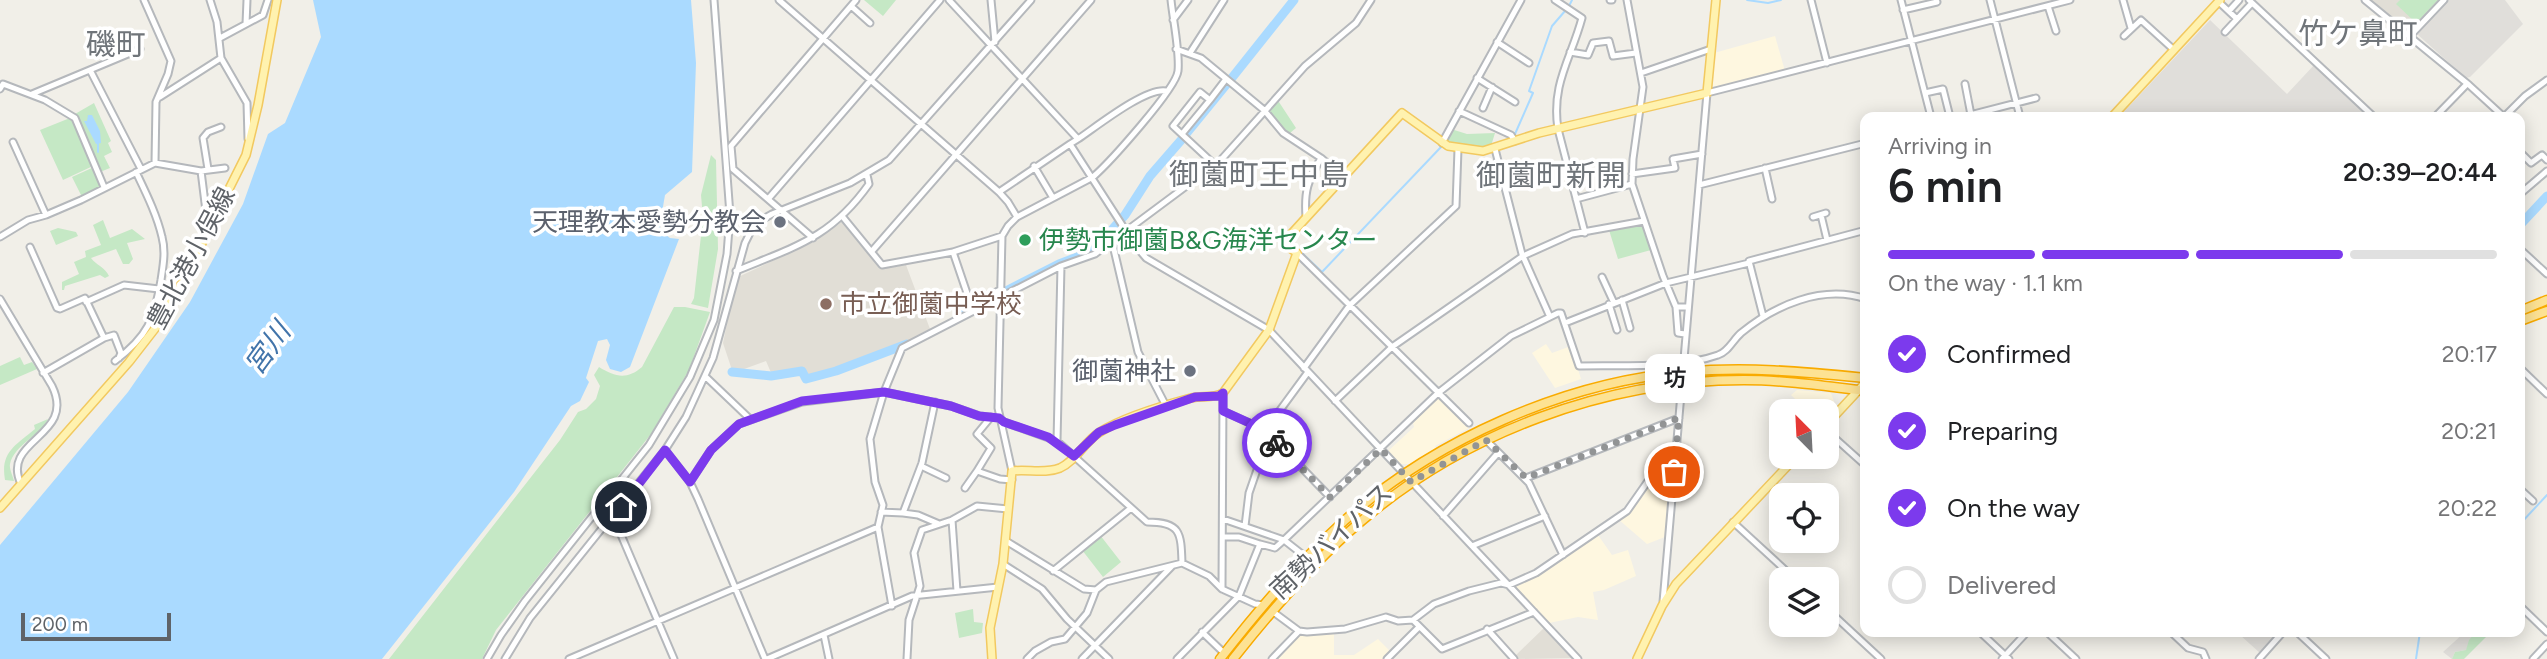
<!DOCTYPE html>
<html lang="en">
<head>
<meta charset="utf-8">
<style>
  :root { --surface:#fff; --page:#f2f2f2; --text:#202124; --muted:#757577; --line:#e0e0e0; --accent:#7c3aed }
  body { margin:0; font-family:Figtree,"Noto Sans JP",sans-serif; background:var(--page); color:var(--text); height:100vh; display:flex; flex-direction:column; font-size:26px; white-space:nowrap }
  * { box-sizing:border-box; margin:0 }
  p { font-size:23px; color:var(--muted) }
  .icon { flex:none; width:38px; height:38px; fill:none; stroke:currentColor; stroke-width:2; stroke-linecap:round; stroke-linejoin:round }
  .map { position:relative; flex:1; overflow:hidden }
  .sheet { position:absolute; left:1860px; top:112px; width:665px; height:525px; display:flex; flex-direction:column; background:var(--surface); border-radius:14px; box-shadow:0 4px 18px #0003 }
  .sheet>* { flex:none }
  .needle { width:46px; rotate:336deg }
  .buttons { position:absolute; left:1769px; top:399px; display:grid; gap:14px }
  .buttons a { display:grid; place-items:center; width:70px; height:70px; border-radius:14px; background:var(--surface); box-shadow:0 4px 18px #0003; font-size:35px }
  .scale { position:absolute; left:21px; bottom:18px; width:150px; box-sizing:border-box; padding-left:7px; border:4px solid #5f6368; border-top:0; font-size:19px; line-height:24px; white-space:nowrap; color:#5f6368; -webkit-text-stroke:5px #fff; paint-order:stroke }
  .pin { position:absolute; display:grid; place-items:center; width:60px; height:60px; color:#fff; margin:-30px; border:4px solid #fff; border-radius:50%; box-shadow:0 2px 7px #0007 }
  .courier { position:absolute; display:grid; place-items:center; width:70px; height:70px; margin:-35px; border:5px solid #7c3aed; border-radius:50%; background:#fff; color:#222; box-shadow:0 2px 9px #0007 }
  .bubble { position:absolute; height:49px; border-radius:14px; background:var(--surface); box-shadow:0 4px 18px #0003; font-size:23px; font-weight:600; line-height:49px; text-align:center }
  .head em { font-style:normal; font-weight:600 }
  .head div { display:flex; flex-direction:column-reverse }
  .head { display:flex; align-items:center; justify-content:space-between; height:119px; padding:0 28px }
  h1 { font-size:46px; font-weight:600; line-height:52px }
  .bar { display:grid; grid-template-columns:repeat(4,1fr); gap:10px 7px; align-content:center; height:84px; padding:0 28px }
  .bar i { height:9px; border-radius:5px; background:var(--line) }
  .bar .active { background:var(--accent) }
  .bar p { grid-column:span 4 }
  ol { padding:0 28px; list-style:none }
  li { display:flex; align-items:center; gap:21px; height:77px }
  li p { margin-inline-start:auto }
  li .icon { padding:7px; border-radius:50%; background:var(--accent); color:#fff; stroke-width:4 }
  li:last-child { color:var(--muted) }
  li i { width:38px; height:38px; border:4px solid var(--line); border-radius:50% }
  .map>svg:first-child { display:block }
</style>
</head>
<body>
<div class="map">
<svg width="2547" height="659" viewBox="0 0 2547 659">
  <rect width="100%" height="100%" fill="#f1efe8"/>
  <!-- commercial -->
  <path fill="#fef7e0" d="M1775,36L1785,71L1713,90L1714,53Z
    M1546,344L1552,353L1571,346L1581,379L1555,388L1532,353Z
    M1797,390L1831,393L1836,407L1827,417V411H1808L1791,395Z
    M1439,397L1469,428L1435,446L1436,448L1412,464H1399L1387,452L1414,427L1413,423Z
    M1647,485L1669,495L1665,537L1647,544L1618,519Z
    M1598,535L1612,555L1628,550L1636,576L1604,590L1593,592L1598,620L1578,617L1549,623L1514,586L1535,577Z
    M1334,634V655H1354L1378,639L1391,652L1385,659H1275L1298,636Z"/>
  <!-- industrial -->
  <path fill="#e0deda" d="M2446,0H2505L2523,24L2470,77L2466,78L2417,34V31Z
    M2210,20L2287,94L2315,64L2372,117H2119Z
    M2242,632H2280L2260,653L2240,635Z
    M2465,632H2476L2466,650L2455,652L2452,659L2443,652Z"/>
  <!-- education -->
  <path fill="#e1ded6" d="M2369,0H2440L2412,29L2379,9Z
    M842,222L880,269L906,265L930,329L893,348L831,372L805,376L804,369L772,375L766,361L733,373L723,343L736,278L813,242Z
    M1545,627L1575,658L1517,659L1515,656Z"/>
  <!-- green -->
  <path fill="#c5e8c5" d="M864,0H896L883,16Z
    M2400,0H2438L2416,23L2396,4Z
    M1277,99L1296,128L1290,133L1283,131L1266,110Z
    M94,103L111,141L108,143L112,152L104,156L110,168L100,172L75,114Z
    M70,118L73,120L93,166L63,180L40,130Z
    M1451,129L1467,134L1495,133L1491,146L1460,147L1446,141Z
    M711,155L716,160L718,249L708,308L691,304L694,298L703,218L701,195Z
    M94,167L101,187L82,197L72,177Z
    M103,220L110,238L132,229L145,239L127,243L133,259L129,264H123L116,249L91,258C96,265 105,267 109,276L105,278L100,275L65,286L64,290H62V282L79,274L74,262L86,257L85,251L101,245L93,225Z
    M1642,224L1651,250L1618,259L1609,230Z
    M58,228L76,232L78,236L56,245L50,231Z
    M674,307H685L710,312L689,370L651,434L496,630L482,659H389L560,440L578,412L586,409L596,399L600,386L594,375L599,367C615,377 627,380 642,367Z
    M20,357L24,365L32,362L37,369L0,385V366Z
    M48,419C41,435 14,445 10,464C9,469 13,476 14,481L5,480C0,452 16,445 35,429L34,425Z
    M1100,535L1121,562L1103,577L1082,550Z
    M973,609L974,622L983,623L982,633L959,638L955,613Z
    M2476,632H2482L2487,636L2464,659H2452L2455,652L2466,650L2469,640Z"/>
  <!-- water -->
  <path fill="#aadaff" d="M313,0H691L696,63L692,172L665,195L659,230L670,238L679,239L630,367L621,372L610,369L606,360L610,345L607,339L598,341L586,378L589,382L580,401L571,406L514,492L382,659H0V545L128,392L190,302L243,204L268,134L285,123L321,37Z
    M88,115H92L100,131L101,143L96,144L84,121H87Z"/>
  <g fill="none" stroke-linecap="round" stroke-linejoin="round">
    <!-- stream -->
    <path stroke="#aadaff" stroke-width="2" d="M1747,0L1768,3L1781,0
      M1569,6L1572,0
      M1511,132L1515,134L1533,93L1529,91L1552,26L1565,11
      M98,143V152
      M1303,254L1322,272L1441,147
      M2520,524L2547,495
      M2416,659L2420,632"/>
    <!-- river -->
    <path stroke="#aadaff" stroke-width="9" d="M1231,79L1294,0
      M1186,134L1226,85
      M2520,225L2547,196
      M1006,291L1059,264L1093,251L1125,215L1150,176L1183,138
      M960,315L995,297
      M732,372L771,376L802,371L806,379L836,371L907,344"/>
    <!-- minor casing -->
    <g stroke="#b5b8bc" stroke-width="9">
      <path id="minor" d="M144,0L171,61L168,74L156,102L155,163
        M210,0L217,22L221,58L247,103L248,139
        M779,0L999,192L1008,202L1017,217
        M949,0L1078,139L1070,144L1135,245L1146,258L1269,330L1578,659
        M991,0L995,42
        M1555,0L1582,18C1571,59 1551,84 1558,129L1585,233
        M1610,0H1612
        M1627,0L1643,87L1633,159L1632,184L1663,276L1676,307H1687
        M1811,0L1827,63
        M1901,0L1931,117
        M1990,0L2020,117
        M2123,0L2131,28
        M2249,0L2374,117
        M2365,0L2469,85L2504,117
        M2221,4L2237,19
        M851,6L870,23
        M2048,6L2056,31
        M1903,10L1937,2
        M2229,11L2239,0
        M1173,20L1188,0
        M246,24L247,0
        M2225,32L2252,3
        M2124,36L2141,20L2174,50
        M2410,36L2444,0
        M220,38L263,15L268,0
        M1497,42L1529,63
        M1176,49L1201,58L1264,110L1283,133L1321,158L1343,177
        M1570,52L1588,55L1593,43L1609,41L1613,56L1636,53
        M1190,53L1224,0
        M90,70L141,169
        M1641,73L1711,49
        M1477,78L1515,102
        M1965,84L1971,115
        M0,89L3,84L45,100L75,118L104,187
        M1925,93L1943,89L1950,117
        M32,94L140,49
        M160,97L221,58
        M1483,108L1492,87
        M1459,111L1511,135L1515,141
        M1962,117L2036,98
        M2435,117L2467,84
        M2504,117L2525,96L2547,80
        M1182,134L1210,100
        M1078,139C1096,127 1146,87 1166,91
        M13,142L46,215
        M1442,143L1521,0
        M1495,149L1522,254L1550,317
        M2520,152L2531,163L2542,155L2547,160
        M1215,165L1173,126L1200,92L1210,100L1226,79
        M1034,166L1053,198
        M1765,168L1772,199
        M208,169L203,138L208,132L221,127
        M201,171L207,219L206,234
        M1632,174L1675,168L1673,159L1702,154
        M1699,185L1866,143
        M999,192L1070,144
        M2520,194L2547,171
        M769,198L940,0
        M1576,199L1632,184
        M1821,215L1827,240
        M842,216L882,265L953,252L1002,236
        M1306,217C1304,190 1308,181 1321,158
        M1813,217L1826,213
        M1126,231L1220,161L1305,66L1356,23L1371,0
        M0,237L28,220L46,215L81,200L155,163L201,171L225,168
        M813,238L733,169L731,146L856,0
        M1112,241L1125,228
        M30,247L57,308L60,309L85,298L104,338L114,335L121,353L119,358
        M2520,249L2547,274
        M872,251L1091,0
        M953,252L971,305L1000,290
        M1297,253L1469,423
        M736,271C794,247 831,238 869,184L867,175
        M1602,277L1614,303
        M0,299L52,386C77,437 0,439 21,484
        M1622,300L1630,328
        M86,302L124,285L159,289
        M1609,304L1617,330
        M1676,307L1678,333L1685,334
        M1763,316L1749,261L1866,230
        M1565,323L1666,283L1749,263
        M115,361C148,336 154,320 161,280C163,266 166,252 162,237C157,215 146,193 136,172
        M1304,368L1350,305L1456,206L1458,149
        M2520,368L2547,394
        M43,373L104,338
        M706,377L750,419
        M1335,401L1392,347L1523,256L1572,234L1644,221
        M1223,411L1265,430L1330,497
        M991,417L977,434L991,448L977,471L1000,479L1012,480
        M1827,431L1866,466
        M1486,440L1529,483L1563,555
        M1057,441L1061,266
        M665,450L690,482L698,499L765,659
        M921,466L946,478
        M1012,471L998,408L1002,236L1008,226L1017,217L1093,177C1109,163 1176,89 1178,71C1180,52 1173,20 1171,0
        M1526,478L1679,418
        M690,482L711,450L739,424L802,402L884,392L951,406L980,416L999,418L1004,422L1057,441L1147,522C1181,522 1181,533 1182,563
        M965,488L977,471
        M2520,489L2533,501
        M881,512L903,513L922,463L935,402
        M903,513L918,515L939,524
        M613,516L674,659
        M1443,516L1498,453
        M1223,519L1284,540L1438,393L1511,336L1558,313H1561L1579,366C1621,365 1679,369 1718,355C1728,352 1733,340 1741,333C1774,306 1822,284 1866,299
        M952,520L957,591
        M1733,522L1795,579
        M1245,526L1249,493L1259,464L1264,432L1308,372
        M1223,537H1239L1260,544
        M1006,541L1084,589L1096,590L1106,582L1182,563L1209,576L1222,589L1255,604L1263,605
        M1472,546L1545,516
        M1003,564L1042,589L1067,619L1109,659
        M1053,571L1131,508
        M1222,589L1223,393
        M1663,602L1707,93L2070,0
        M892,606L878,527L883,505L875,482L870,439L884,392L902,348L1061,266L1095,254L1112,241L1138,352L1166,406
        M2520,606L2547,632
        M1827,609L1881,659
        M1272,611L1299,631L1307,632L1345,629L1386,617L1398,621L1413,620L1434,604L1469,591L1501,583L1509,585L1536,573L1627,511L1648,481L1672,494
        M1413,620L1442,649L1534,612
        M1487,629L1514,659
        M1202,632L1224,653
        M1980,632L2009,659
        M2047,632L2076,659
        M2171,632L2188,648L2203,652L2206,659
        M2297,632L2326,659
        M824,635L829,659
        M487,659L501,635L525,601L649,445L690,377L714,320L727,254L730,215L714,0
        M505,659L530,618L665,450L686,417L713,358L745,243L750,233L763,219L772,214L850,183L889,160L1031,0
        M569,659L878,527
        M767,659L912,596L998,587
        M907,659L909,620L920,586L914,553L922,530L952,520L977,506L1008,509
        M1027,659L1035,651L1051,642L1065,639L1087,613L1096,590
        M1082,659L1172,566
        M1177,659L1239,596L1260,544L1275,548L1284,540L1307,558
        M1272,659L1299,631
        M1387,659L1419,627
        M2002,659L2027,632
        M2259,659L2283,632
        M2533,659L2547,644"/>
    </g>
    <!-- major casing -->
    <g stroke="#f2c960" stroke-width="10">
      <path id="major" d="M2112,117L2220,0
        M1827,424L1866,382
        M0,508L129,362L157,326L183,281L246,155L258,105L277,0
        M992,659L990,628L1003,564L1012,471C1028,469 1045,474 1060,468C1076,461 1085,441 1100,432C1122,418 1165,405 1191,398C1201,395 1213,399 1223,393L1269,330L1297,253L1283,243L1402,113L1448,146L1483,151L1539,133L1707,93L1716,0
        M1637,659L1662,606L1676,584L1796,457"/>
    </g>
    <!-- highway casing -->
    <g stroke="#f9ab00" stroke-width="11">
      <path id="highway" d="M2520,311L2547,300
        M2520,321L2547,311
        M1220,659C1258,610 1298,563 1344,521C1434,440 1565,382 1685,372C1746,366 1805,372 1866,378
        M1233,659C1271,611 1312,563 1359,523C1464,433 1605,380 1744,380C1784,380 1825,386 1866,391"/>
    </g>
    <!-- minor -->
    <use href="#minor" stroke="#fff" stroke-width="5"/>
    <!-- major -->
    <use href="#major" stroke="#fff2af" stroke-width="7"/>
    <!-- highway -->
    <use href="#highway" stroke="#fde293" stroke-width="8"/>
  </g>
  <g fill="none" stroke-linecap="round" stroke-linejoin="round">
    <!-- done -->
    <path stroke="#929495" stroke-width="7" stroke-dasharray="0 12.6" d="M1277,443L1330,497L1381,449L1411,482L1486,440L1526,478L1679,418L1674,472"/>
    <!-- route -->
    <path stroke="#7c3aed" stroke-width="9" d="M621,507L665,450L690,482L711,450L739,424L802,401L884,392L951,406L979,416L999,418L1004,422L1048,437L1074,456L1099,432L1115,425L1195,397L1219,396L1223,393V411L1265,430L1277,443"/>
  </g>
  <!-- markers -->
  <g fill="#6b7280" stroke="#fff" stroke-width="2.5">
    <circle cx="780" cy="222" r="7"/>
    <circle cx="1190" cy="371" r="7"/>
  </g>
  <circle fill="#2e9e5b" stroke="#fff" stroke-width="2.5" cx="1025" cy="240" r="7"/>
  <circle fill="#8d6e63" stroke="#fff" stroke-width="2.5" cx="826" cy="304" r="7"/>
  <g text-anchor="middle" stroke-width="7" stroke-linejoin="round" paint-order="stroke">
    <!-- worship labels -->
    <g font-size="26" fill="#5b616d" stroke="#fff" text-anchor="end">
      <text x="766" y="231">天理教本愛勢分教会</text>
      <text x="1176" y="380">御薗神社</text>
    </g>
    <!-- leisure labels -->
    <g font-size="26" fill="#27864d" stroke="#fff" text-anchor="start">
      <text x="1039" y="249">伊勢市御薗B&amp;G海洋センター</text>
    </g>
    <!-- street labels -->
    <g font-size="26" fill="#5f6368" stroke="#fff">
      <text transform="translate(191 258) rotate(-62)" y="9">豊北港小俣線</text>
      <text transform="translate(1331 541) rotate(-43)" y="9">南勢バイパス</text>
    </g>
    <!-- education labels -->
    <g font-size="26" fill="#785e54" stroke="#fff" text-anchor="start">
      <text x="840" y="313">市立御薗中学校</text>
    </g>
    <!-- water labels -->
    <g font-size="28" font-style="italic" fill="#4174aa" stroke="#fff">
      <text transform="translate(267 348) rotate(-54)" y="10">宮川</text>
    </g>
    <!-- quarter labels -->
    <g font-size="30" fill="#70757a" stroke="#fff">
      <text x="2358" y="44">竹ケ鼻町</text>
      <text x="116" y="55">磯町</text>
      <text x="1259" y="185">御薗町王中島</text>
      <text x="1551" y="186">御薗町新開</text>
    </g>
  </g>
</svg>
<div class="buttons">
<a><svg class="needle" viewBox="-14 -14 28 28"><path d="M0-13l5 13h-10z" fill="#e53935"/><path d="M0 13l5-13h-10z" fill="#757577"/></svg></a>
<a><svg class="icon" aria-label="locate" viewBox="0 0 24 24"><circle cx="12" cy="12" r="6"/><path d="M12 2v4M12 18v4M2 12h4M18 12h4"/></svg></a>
<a><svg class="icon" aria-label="layers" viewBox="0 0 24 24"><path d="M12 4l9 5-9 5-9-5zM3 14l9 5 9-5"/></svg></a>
</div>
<div class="scale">200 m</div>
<div class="pin" style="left:1674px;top:472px;background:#ea580c"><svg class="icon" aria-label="bag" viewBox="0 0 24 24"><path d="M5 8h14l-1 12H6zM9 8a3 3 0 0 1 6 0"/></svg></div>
<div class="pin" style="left:621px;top:507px;background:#1f2937"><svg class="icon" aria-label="home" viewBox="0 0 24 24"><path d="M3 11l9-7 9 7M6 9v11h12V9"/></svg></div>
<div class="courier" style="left:1277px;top:443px"><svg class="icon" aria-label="bike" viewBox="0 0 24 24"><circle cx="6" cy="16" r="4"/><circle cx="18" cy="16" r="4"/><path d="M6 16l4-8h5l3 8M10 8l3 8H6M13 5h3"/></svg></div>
<div class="bubble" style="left:1645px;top:354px;width:60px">坊</div>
<section class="sheet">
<div class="head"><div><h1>6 min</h1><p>Arriving in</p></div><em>20:39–20:44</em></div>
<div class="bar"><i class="active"></i><i class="active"></i><i class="active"></i><i></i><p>On the way · 1.1 km</p></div>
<ol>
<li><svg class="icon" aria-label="check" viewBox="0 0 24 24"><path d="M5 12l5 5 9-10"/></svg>Confirmed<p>20:17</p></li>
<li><svg class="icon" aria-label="check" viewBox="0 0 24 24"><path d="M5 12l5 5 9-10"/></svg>Preparing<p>20:21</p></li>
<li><svg class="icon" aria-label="check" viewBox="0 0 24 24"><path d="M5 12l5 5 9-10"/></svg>On the way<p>20:22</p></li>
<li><i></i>Delivered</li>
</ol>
</section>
</div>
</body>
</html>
